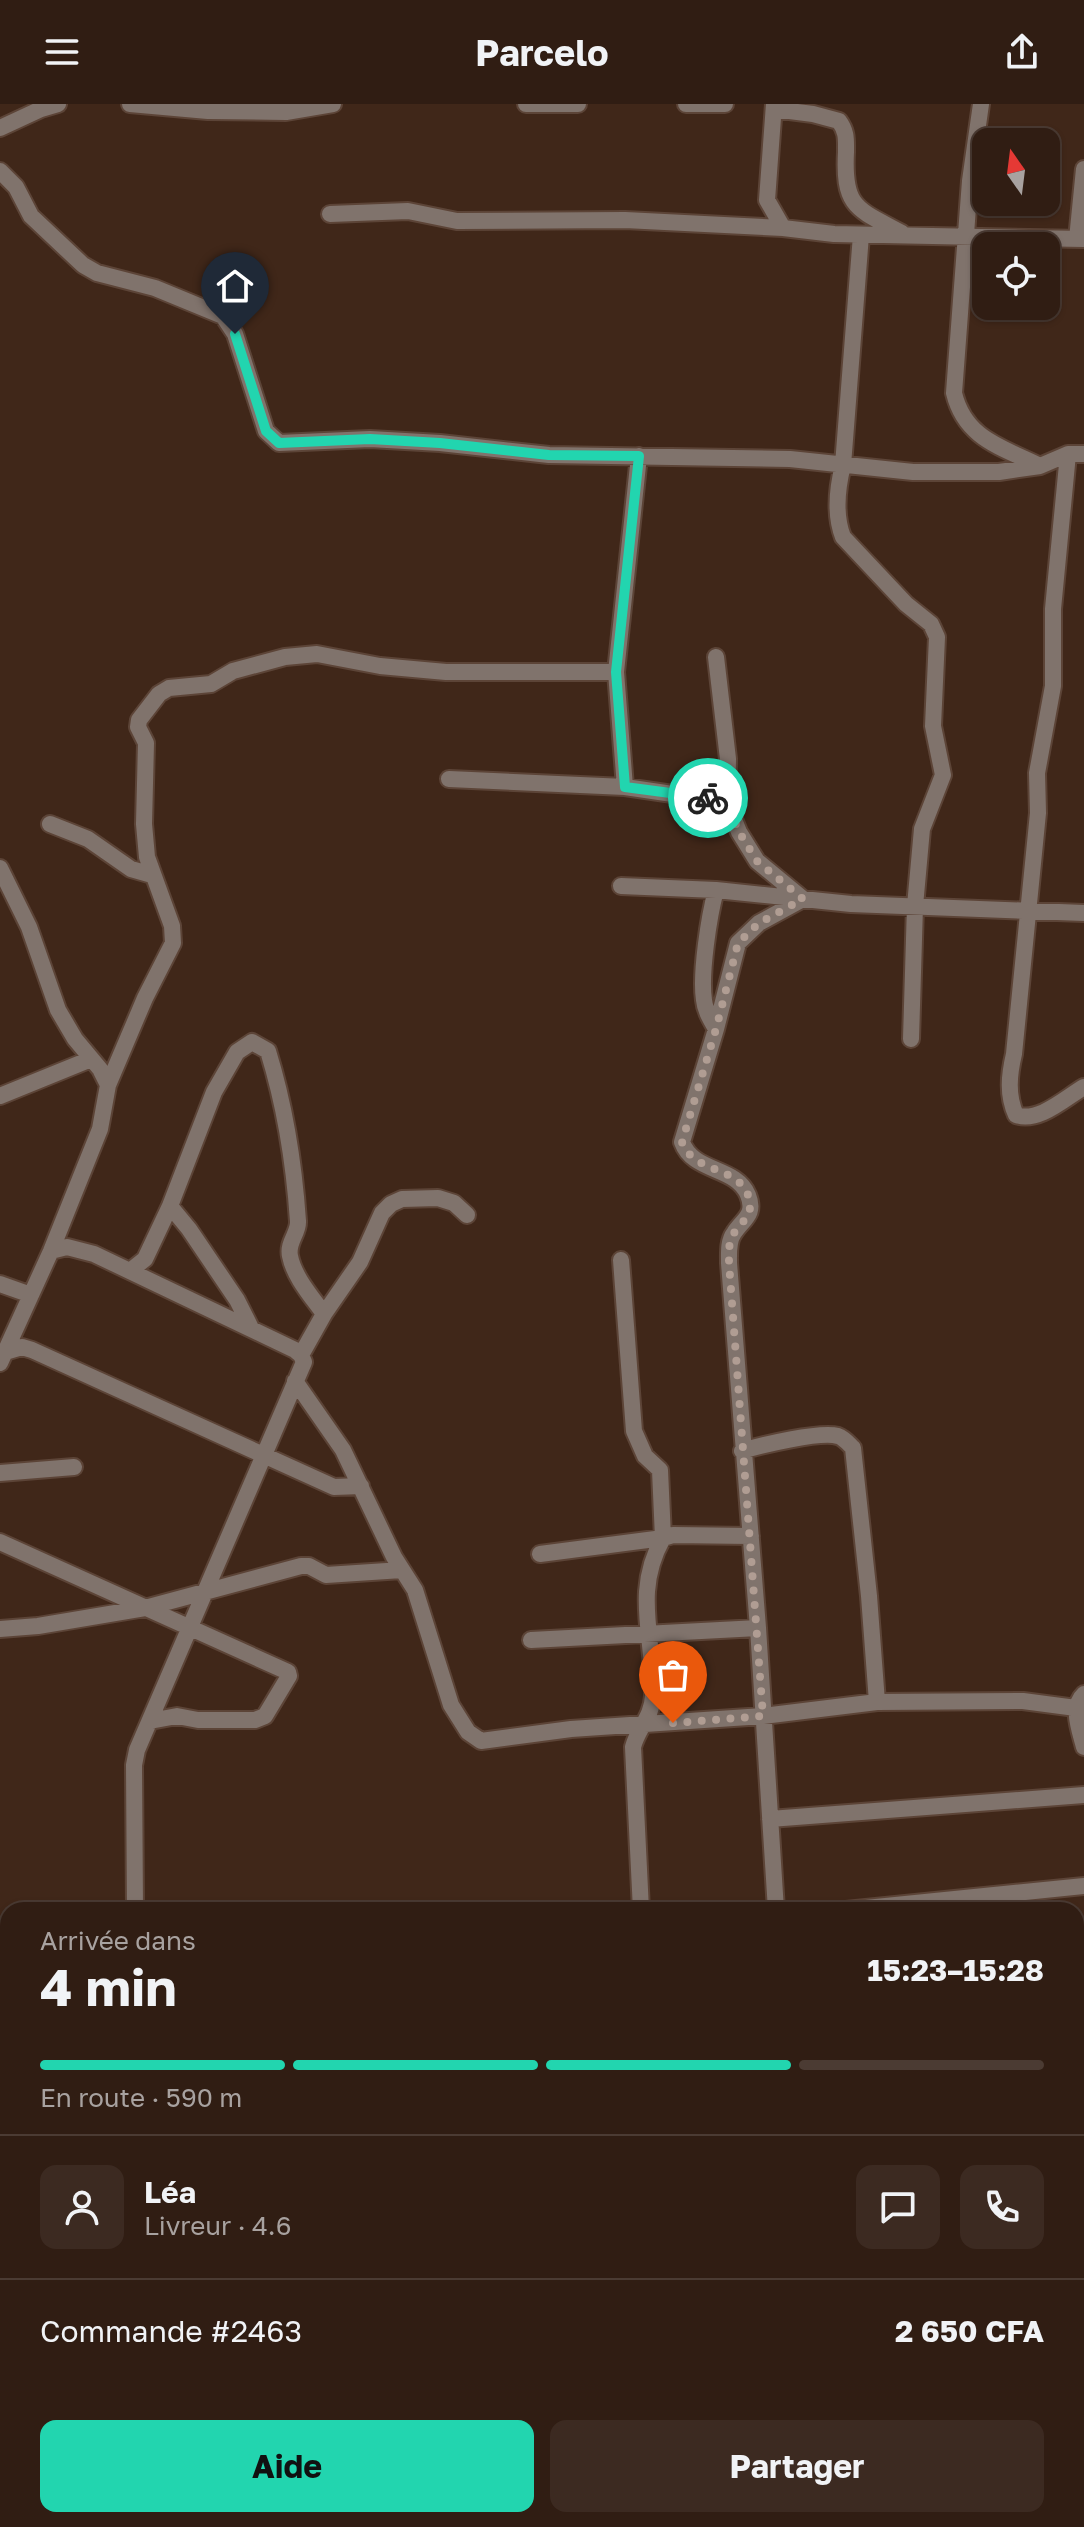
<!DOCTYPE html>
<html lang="fr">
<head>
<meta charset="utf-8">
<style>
  :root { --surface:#301d13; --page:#3c2a21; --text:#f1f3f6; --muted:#a8a2a0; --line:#4b3b33; --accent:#22d5af }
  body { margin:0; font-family:"Golos Text",sans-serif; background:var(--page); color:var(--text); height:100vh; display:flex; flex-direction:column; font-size:30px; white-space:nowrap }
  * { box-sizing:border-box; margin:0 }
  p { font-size:26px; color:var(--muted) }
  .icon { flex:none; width:44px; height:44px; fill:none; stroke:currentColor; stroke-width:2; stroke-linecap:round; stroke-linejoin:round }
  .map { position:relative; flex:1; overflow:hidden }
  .details { position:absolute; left:0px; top:1798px; width:1084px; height:626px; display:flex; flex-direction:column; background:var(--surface); border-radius:24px 24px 0 0; box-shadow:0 2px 6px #0004,0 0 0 2px var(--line) }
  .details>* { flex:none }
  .needle { width:52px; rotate:346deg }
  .controls { position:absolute; left:972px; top:24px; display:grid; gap:16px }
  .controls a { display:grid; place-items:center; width:88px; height:88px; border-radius:16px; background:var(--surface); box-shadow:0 2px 6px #0004,0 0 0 2px var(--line); font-size:40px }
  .pin { position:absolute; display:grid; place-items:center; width:68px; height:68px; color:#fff; margin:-82px -34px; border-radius:50% 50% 50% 0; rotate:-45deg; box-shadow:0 0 8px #0007 }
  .pin .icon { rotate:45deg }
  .courier { position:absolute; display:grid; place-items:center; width:80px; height:80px; margin:-40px; border:6px solid #22d5af; border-radius:50%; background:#fff; color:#222; box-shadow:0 2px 10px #0007 }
  .headline em { font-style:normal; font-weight:700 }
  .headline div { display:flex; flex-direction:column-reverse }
  .headline { display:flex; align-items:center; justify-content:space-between; height:136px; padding:0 40px }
  h1 { font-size:52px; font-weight:700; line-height:60px }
  .bar { display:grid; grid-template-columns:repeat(4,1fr); gap:12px 8px; align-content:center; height:96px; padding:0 40px }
  .bar i { height:10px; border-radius:6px; background:var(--line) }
  .bar .active { background:var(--accent) }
  .bar p { grid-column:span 4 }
  .line { display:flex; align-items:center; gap:20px; padding:0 40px; border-top:2px solid var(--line) }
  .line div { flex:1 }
  .round { display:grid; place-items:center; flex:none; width:84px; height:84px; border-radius:16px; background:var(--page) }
  .primary-button { display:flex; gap:16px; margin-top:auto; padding:16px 40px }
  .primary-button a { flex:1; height:92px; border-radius:16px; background:var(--accent); color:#111; font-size:32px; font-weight:700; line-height:92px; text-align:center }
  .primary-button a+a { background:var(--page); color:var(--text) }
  header { display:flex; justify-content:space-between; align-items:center; height:104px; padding:0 40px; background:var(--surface); font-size:36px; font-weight:700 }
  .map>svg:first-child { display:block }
</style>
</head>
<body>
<header><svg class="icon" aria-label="menu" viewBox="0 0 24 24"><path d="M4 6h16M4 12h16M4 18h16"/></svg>Parcelo<svg class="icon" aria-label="share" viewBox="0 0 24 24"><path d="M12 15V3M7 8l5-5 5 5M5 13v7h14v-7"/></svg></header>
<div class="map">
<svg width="1084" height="2423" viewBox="0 0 1084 2423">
  <rect width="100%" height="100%" fill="#402719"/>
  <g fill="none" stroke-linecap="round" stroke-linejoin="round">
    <!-- minor casing -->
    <g stroke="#5c4437" stroke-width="20">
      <path id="minor" d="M130,0L208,7L286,8L333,0
        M526,0H578
        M686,0H725
        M774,0L767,96L783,124
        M981,0L970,77L954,289C965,335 1002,343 1040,362
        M774,5L813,10L839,17C847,28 846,35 846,48C843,104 857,105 902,129
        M0,24L41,5L58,0
        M0,67L16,83L31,112L83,161L97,169L155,184L223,212L235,230L266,327L279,339L370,335L440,339L549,351L790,355L913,368H999L1040,362L1068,350H1084
        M330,110L408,107L457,117L625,116L783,124L834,130L1084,135
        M861,131L843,361C837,385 834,410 843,433L906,500L931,520L937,533L933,622L943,671L922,725L915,802L911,935
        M1077,135L1084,65
        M1068,350L1053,505V582L1037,669L1038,709L1014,950C1009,971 1007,991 1016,1011C1039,1019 1065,994 1084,983
        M716,553L728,655L727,698
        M449,675L625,683L727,698L739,728L757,757L803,795L759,819L738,839L716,925L682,1038C693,1069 736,1062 748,1091C756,1111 743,1115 734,1129C728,1137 729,1149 729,1159L758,1524L776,1806
        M625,683L616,568L639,352
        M50,720L88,735L131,765L152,771
        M0,764L29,823L58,906L75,935L100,965L108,981L100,1025L51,1147L0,1259
        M621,782L716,786L851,800L1084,809
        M716,786C709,812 700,870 704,896C705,907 711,916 716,925
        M108,981L145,894L173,839L172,822L147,753L144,720L146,639L138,623L139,616L159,590L169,584L211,580L233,567L285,553L317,550L380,562L446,568H616
        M0,992L91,955
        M170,1102L189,1125L237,1196L251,1224
        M51,1147L67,1143L94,1150L295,1246L301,1251L304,1258L137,1646L134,1661L135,1806
        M130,1167L145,1155L170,1102L214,988L237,948L252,938L268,947C285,1002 294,1059 298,1117C299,1129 287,1138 290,1152C294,1173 312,1193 324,1210
        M0,1180L31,1191
        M5,1248L22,1243L32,1246L334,1383L361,1382
        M301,1251L324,1210L360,1158L382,1109L391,1100L402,1095L438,1094L454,1099L467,1111
        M295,1277L343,1346L394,1453L415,1486L451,1601L468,1628L481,1637L571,1625L763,1612L877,1598L1023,1597L1076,1604
        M742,1347C762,1341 820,1327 838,1332C844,1334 848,1339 853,1344L869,1492L877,1598
        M0,1369L74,1363
        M0,1438L288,1568L289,1572L265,1612L255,1616H198L177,1612L150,1617
        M540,1450L663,1434L660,1366L645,1352L634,1327L621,1156
        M0,1525L38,1522L145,1504L301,1462H309L326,1471L402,1466
        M531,1536L758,1524
        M1084,1590C1070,1603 1080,1627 1084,1643
        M770,1715L1084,1691
        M641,1806L633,1643C638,1624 652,1613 653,1592C655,1534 632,1489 663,1434L673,1431L751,1432
        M846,1806L1084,1782
        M1076,1921L1084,1922
        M0,1932H8
        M876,2416L877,2423
        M974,2416L975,2423
        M153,2423L154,2416"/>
    </g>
    <!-- major casing -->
    <g stroke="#5c4437" stroke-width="24">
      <path id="major" d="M1076,2372H1084
        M269,2423L358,2416
        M443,2423L536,2416"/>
    </g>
    <!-- minor -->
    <use href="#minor" stroke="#80736c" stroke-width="16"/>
    <!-- major -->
    <use href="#major" stroke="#d3b7a9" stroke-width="20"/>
  </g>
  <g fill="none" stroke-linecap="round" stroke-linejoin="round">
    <!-- done -->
    <path stroke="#b09d93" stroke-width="8" stroke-dasharray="0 14.4" d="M673,1619L763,1612L729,1159C729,1149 728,1138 734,1129C743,1116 755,1110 748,1091C737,1062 693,1069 682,1038L716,925L738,839L759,819L803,795L757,757L739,728L727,698L708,694"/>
    <!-- route -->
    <path stroke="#22d5af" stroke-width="10" d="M235,230L266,327L279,339L370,335L440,339L549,351L639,352L616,568L625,683L708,694"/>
  </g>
</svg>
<div class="controls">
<a><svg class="needle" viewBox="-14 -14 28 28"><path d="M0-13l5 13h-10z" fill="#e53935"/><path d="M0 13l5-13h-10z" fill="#a8a2a0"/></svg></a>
<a><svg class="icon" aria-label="locate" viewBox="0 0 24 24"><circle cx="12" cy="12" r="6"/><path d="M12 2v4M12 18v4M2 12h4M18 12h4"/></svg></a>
</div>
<div class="pin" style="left:673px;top:1619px;background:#ea580c"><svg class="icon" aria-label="bag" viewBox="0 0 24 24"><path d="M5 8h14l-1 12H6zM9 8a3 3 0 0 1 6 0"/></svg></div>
<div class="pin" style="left:235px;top:230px;background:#1f2937"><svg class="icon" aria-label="home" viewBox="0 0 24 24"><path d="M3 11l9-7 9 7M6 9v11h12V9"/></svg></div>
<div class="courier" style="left:708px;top:694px"><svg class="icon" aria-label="bike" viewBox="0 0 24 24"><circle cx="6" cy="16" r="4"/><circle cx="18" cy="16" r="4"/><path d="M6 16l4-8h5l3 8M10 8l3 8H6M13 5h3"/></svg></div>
<section class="details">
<div class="headline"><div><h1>4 min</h1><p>Arrivée dans</p></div><em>15:23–15:28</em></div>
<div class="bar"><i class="active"></i><i class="active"></i><i class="active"></i><i></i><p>En route · 590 m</p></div>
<div class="line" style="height:144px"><a class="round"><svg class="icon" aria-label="person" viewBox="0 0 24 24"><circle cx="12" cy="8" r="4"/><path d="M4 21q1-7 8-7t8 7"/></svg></a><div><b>Léa</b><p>Livreur · 4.6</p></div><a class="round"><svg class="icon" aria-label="chat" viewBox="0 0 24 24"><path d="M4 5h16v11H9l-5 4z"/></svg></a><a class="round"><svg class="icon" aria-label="phone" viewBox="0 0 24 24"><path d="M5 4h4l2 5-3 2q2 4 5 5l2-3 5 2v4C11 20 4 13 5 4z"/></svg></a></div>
<div class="line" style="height:104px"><div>Commande #2463</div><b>2 650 CFA</b></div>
<div class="primary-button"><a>Aide</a><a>Partager</a></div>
</section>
</div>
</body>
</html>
